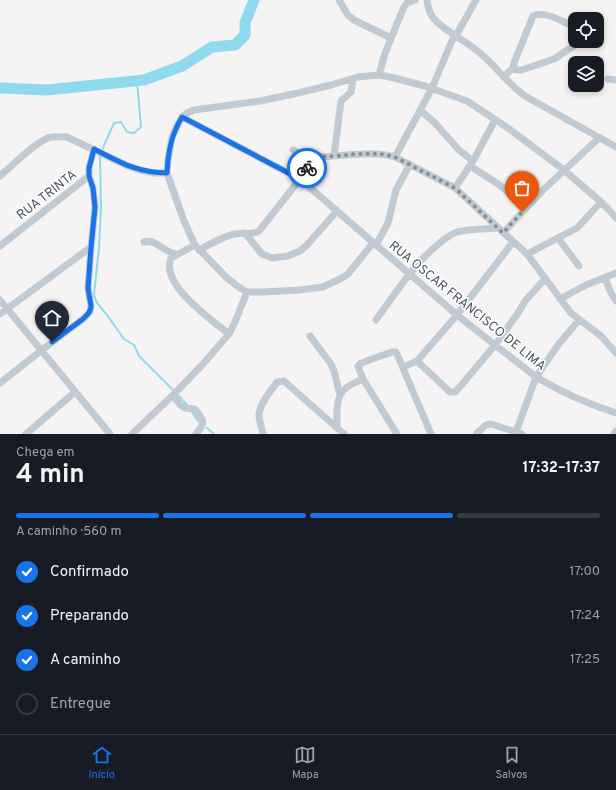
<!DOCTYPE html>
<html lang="pt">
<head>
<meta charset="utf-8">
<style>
  :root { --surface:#171b24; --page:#20242c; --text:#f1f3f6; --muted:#9ea1a6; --line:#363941; --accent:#1a73e8 }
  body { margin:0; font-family:Overpass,sans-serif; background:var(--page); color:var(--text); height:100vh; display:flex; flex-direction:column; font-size:15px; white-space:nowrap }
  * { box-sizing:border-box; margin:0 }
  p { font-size:13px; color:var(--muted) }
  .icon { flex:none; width:22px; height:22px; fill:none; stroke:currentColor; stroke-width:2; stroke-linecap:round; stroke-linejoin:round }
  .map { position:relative; height:434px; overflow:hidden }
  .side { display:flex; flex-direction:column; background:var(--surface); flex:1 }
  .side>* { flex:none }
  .tools { position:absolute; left:568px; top:12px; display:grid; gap:8px }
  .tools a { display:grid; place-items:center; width:36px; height:36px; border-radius:8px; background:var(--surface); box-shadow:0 2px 6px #0003; font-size:20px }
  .pin { position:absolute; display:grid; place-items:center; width:34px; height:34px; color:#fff; margin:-41px -17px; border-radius:50% 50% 50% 0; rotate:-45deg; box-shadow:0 0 4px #0007 }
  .pin .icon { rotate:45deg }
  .courier { position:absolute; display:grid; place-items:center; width:40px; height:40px; margin:-20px; border:3px solid #1a73e8; border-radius:50%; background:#fff; color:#222; box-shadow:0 1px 5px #0007 }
  .head em { font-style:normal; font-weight:700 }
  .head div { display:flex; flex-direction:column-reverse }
  .head { display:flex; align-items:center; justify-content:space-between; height:68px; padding:0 16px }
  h1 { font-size:26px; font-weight:700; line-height:30px }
  .bar { display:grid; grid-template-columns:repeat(4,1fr); gap:6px 4px; align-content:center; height:48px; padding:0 16px }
  .bar i { height:5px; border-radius:3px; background:var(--line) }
  .bar .current { background:var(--accent) }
  .bar p { grid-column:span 4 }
  ol { padding:0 16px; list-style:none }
  li { display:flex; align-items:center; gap:12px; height:44px }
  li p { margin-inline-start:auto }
  li .icon { padding:4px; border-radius:50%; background:var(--accent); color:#fff; stroke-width:4 }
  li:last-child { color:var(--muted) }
  li i { width:22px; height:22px; border:2px solid var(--line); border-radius:50% }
  .tab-bar { display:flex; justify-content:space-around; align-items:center; height:56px; border-top:1px solid var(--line); background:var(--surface); font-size:11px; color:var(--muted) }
  .tab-bar a { display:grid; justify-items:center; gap:2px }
  .tab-bar .current { color:var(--accent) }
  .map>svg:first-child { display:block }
</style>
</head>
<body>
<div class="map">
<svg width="616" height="434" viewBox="0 0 616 434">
  <rect width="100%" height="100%" fill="#f5f3f3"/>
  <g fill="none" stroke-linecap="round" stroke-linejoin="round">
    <!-- stream -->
    <path stroke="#90daee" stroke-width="2" d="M137,81L141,127L134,133L127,132L121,122L114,123L105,143L100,156L101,208L99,248L94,295L97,303L107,315L124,339L134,345L139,356L174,391
      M177,394L187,405
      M191,411L198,421
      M207,428L214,434"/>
    <!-- river -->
    <path stroke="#90daee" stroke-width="11" d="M0,88L47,90L144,80L182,66L212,47L235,45L245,35V23L254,0"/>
    <!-- minor -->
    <path stroke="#c1cad2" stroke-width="7" d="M339,0L348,15L354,20L391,38
      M427,0C428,7 429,14 435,20C448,33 466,41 480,53C496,66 508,84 525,96L616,147
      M513,68L517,70H522L554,59L581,41
      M379,75L385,53L404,7L407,3L415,0
      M504,76L513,68L514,63L533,16C544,10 565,22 575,28
      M608,79L616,80
      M421,111L434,122L459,150L473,161
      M182,117L300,179L457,315L536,377C561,392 588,404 616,413
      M293,150L313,161
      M334,156L341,101L351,92L353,79
      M395,157L432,88L454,36L457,34L476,0
      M470,166L498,184L527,207
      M0,176C13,165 33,144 48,138C54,136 61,137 67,137L128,166L140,170L154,173H167
      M455,188L473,161L495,120
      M245,233L262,254L272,258L288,256L300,251L306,246L337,211
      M503,233L543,190L599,138
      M558,238L579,266
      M144,242C158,239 163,252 176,254
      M373,243L348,274L340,279L323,287L299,290L263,292H247L240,288L227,278L195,245L184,221L167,173L168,160L172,137L177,126L182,117L187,113L194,110L260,101L298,93L331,85L358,77L368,76L379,75L390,77L425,86L467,101L508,128L564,170L601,202L611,212L616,218
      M195,245L171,258C160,285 211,319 229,334
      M376,245L388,223L396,190L410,164
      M0,246L89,176
      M199,250C210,244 222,237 234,234C243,232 251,236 259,231L300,179L310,163L316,159L321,157C344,156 373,150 395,157L455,188L527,254L571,313L601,336L616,353
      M527,254L577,228L601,202
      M605,278L611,293L616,301
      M560,299L586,285L616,273
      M0,300L110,434
      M0,314L91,247
      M376,320C396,293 414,263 441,242C446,238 451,234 457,232C468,229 485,229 497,228
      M310,336L331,364L334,371L340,395
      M417,361L450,392H455L458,389L495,345L518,313L525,301L545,279
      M403,367L417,361L457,315L513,242
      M0,383L42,350L83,319L90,312L91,306L88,288L91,247L95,207L93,188L89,176V168L94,149
      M173,395C176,399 180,407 185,408C188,409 192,408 195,409C204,421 206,422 196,434
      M337,427C337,415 335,396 346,388C351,384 357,382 363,379
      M477,433L486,425L491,424L516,432
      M26,434L75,392
      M132,434L174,394L203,364L229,334L235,322L247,292
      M263,434C262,428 259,421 259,415C259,405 271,390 277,382L284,381L344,434
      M397,434L363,379L358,366L361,363L392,352H396L397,354L431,434
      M522,434L516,432L536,377L558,345L579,320
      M614,434L616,431"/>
  </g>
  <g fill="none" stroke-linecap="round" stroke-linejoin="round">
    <!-- done -->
    <path stroke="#868d94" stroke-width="4" stroke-dasharray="0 7.2" d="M307,168C311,162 315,159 321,157C344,156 373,150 395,157L455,188L503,233L522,212"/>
    <!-- route -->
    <path stroke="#1a73e8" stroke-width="5" d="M52,342L83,319C87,315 91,312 91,306L88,288L91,248L95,207L93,188L89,176V168L94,149C120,162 137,173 167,173C168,153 171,135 182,117L300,179L307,168"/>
  </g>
  <g text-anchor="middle" stroke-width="3" stroke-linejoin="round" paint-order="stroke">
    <!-- street labels -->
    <g font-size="13" fill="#4a5661" stroke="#fff">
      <text transform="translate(46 194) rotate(-38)" y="5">RUA TRINTA</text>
      <text transform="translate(468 305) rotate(39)" y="5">RUA OSCAR FRANCISCO DE LIMA</text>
    </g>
  </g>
</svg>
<div class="tools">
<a><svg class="icon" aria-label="locate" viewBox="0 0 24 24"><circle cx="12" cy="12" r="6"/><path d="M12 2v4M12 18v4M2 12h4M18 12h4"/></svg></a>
<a><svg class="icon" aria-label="layers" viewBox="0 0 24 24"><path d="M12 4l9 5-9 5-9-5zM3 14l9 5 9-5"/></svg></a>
</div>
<div class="pin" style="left:522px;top:212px;background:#ea580c"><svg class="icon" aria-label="bag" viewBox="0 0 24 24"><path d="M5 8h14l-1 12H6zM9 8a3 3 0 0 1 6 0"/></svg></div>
<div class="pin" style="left:52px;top:342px;background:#1f2937"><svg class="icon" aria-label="home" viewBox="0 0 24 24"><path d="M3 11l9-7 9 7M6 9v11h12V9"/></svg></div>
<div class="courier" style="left:307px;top:168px"><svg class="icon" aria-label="bike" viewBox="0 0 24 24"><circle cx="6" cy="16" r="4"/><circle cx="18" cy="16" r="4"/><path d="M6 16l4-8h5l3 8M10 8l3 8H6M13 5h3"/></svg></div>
</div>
<section class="side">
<div class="head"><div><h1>4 min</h1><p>Chega em</p></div><em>17:32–17:37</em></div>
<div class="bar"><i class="current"></i><i class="current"></i><i class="current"></i><i></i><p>A caminho · 560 m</p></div>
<ol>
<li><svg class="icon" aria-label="check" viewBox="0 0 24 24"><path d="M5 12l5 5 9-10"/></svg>Confirmado<p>17:00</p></li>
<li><svg class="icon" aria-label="check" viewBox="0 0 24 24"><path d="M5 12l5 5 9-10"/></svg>Preparando<p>17:24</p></li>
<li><svg class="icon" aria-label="check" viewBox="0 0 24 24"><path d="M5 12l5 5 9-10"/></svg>A caminho<p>17:25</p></li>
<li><i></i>Entregue</li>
</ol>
</section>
<nav class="tab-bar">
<a class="current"><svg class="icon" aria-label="home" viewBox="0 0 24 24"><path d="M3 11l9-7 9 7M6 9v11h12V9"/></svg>Início</a>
<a><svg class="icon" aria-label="map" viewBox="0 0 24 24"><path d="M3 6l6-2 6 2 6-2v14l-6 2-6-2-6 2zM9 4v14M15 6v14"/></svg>Mapa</a>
<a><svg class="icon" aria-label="saved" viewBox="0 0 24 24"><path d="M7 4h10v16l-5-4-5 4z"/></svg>Salvos</a>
</nav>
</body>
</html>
